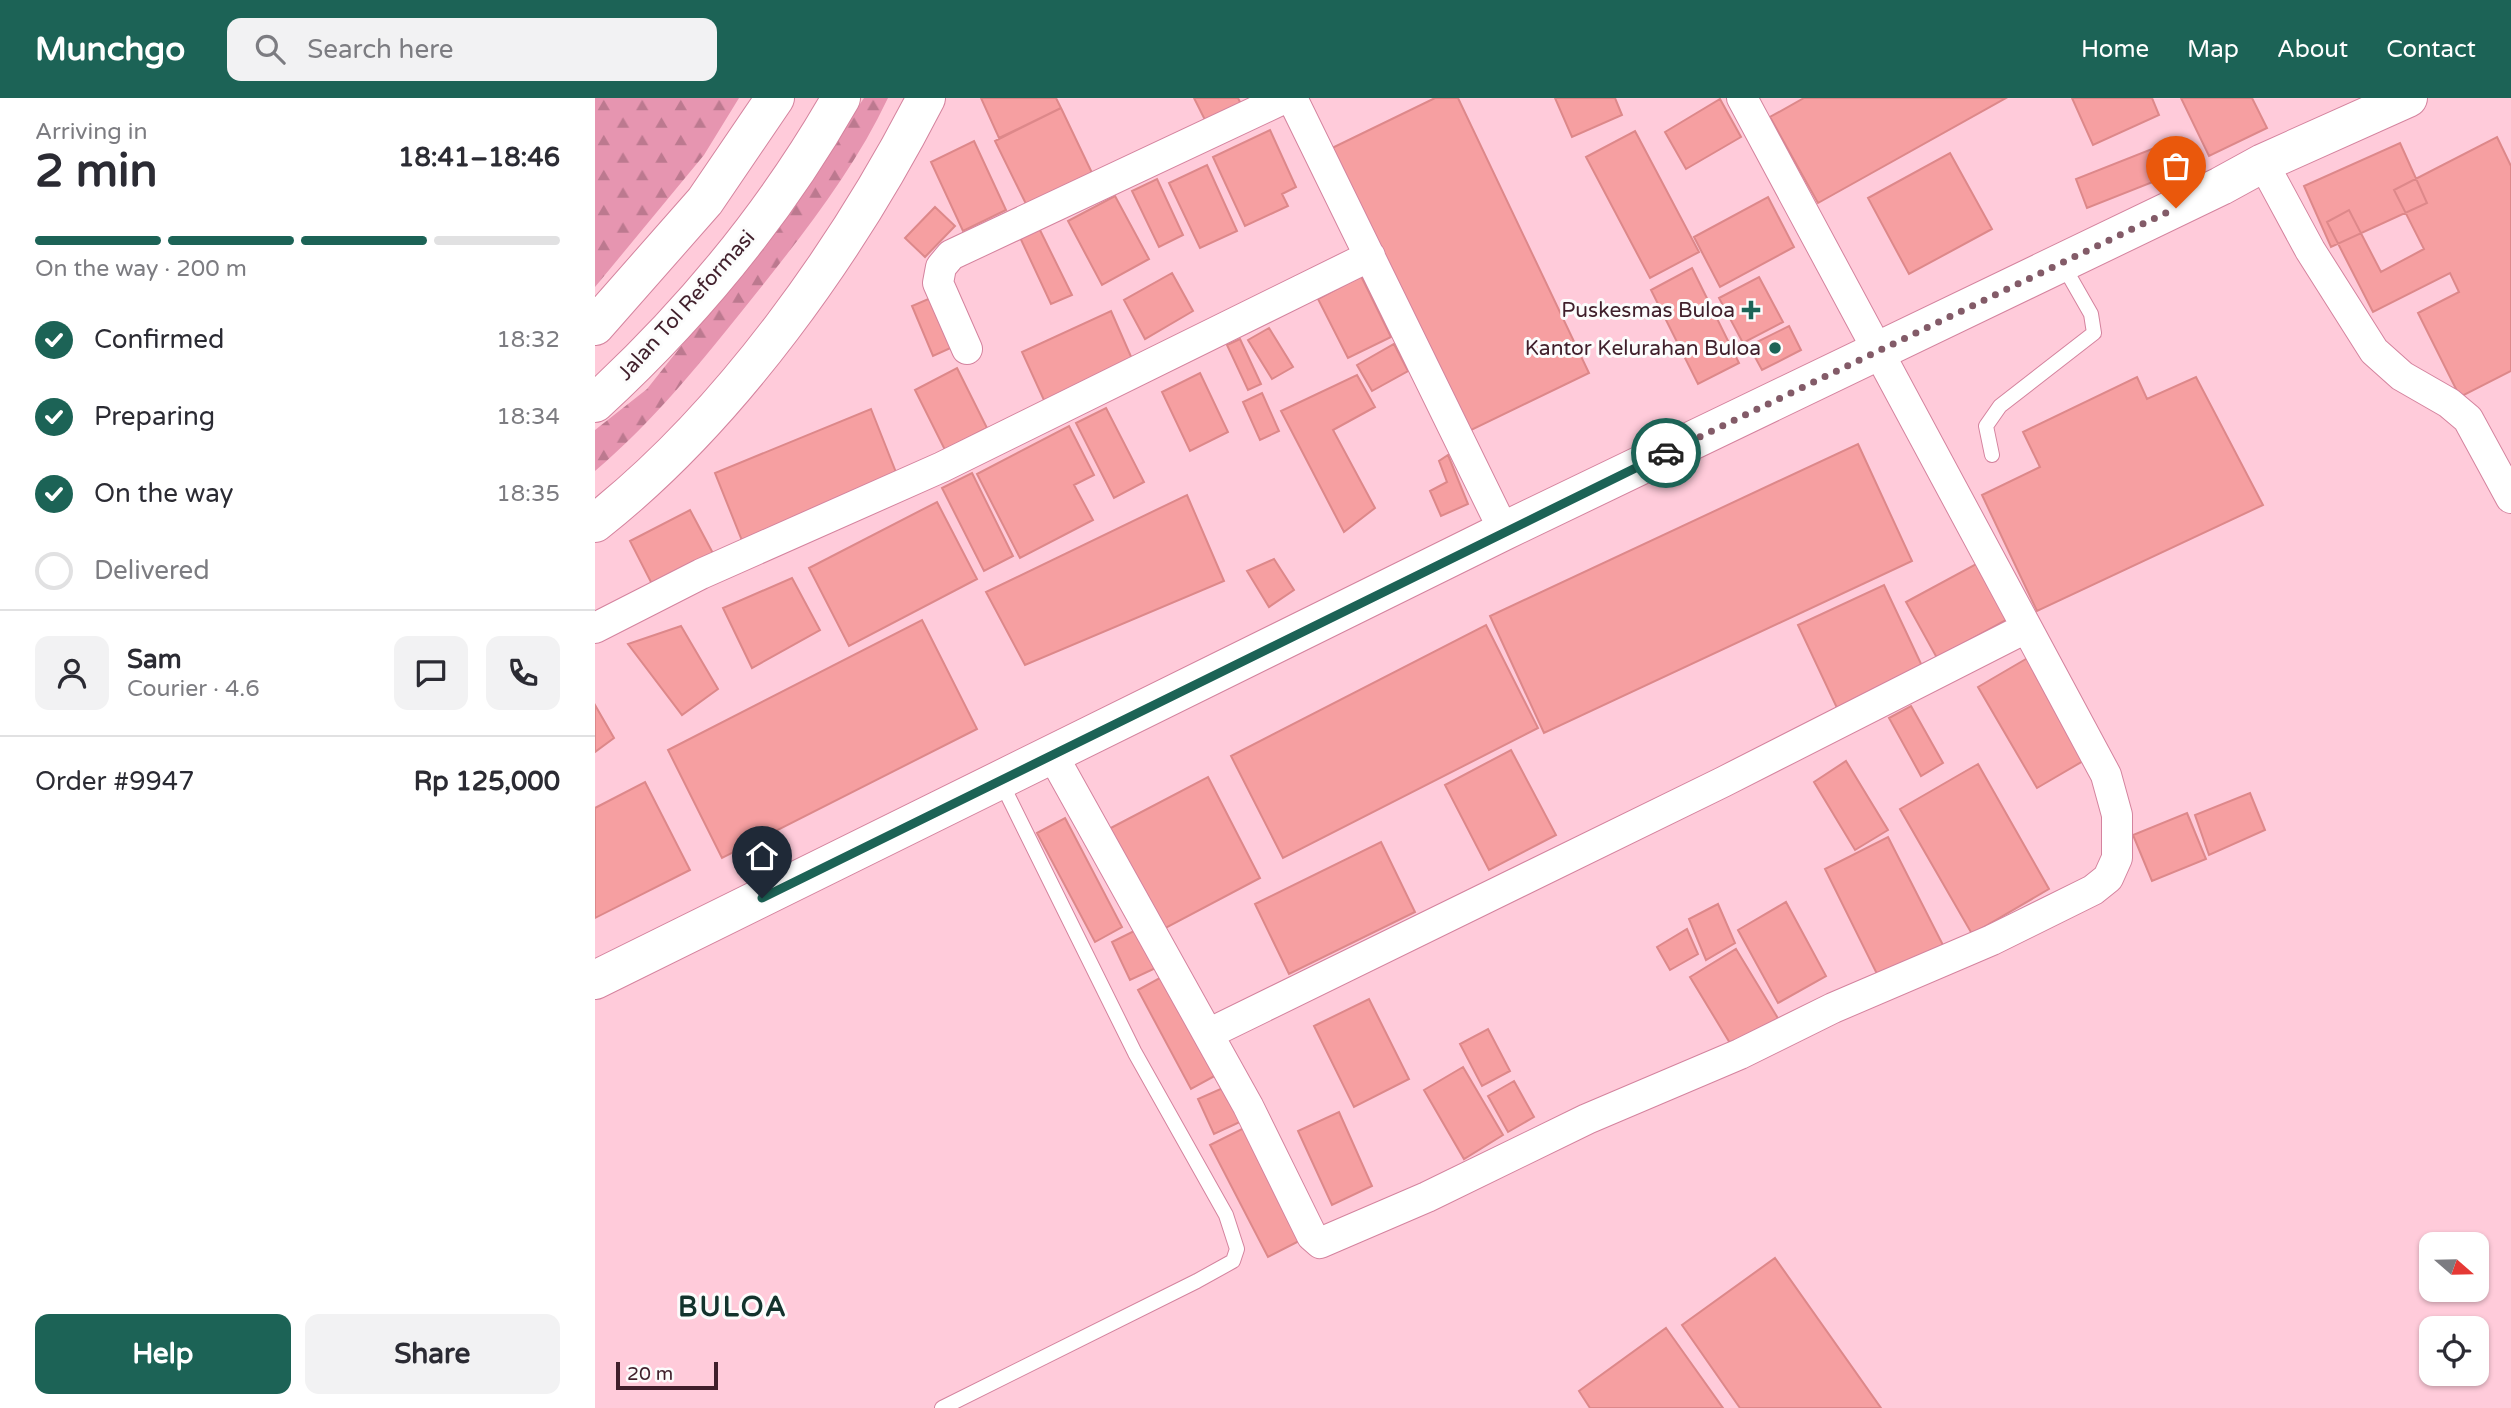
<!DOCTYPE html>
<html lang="en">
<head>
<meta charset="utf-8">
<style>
  :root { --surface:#fff; --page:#f2f2f3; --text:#2b2b33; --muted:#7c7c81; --line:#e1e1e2; --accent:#1c6356 }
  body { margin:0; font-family:"Varela Round",sans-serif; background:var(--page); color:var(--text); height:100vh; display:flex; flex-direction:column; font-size:26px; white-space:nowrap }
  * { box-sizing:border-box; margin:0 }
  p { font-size:23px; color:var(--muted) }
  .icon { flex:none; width:38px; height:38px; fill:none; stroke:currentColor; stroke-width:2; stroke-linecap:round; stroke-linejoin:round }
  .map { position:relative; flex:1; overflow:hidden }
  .panel { display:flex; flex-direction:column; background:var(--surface); width:595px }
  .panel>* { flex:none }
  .needle { width:46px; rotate:110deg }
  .controls { position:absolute; left:1824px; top:1134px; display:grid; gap:14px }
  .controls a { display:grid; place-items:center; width:70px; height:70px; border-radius:14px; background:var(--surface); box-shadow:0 2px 5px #0004; font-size:35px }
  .scale { position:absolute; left:21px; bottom:18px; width:102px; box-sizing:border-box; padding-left:7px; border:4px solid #401f2b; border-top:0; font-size:19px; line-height:24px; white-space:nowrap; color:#401f2b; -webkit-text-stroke:5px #fcfcfc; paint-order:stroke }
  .pin { position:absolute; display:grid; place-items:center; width:60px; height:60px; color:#fff; margin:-72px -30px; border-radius:50% 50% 50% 0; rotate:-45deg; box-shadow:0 0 7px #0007 }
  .pin .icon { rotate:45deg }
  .courier { position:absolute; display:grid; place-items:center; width:70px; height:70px; margin:-35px; border:5px solid #1c6356; border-radius:50%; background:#fff; color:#222; box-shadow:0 2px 9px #0007 }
  .overview em { font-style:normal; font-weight:700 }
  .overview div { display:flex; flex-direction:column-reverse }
  .overview { display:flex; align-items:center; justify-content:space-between; height:119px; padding:0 35px }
  h1 { font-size:46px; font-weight:700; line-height:52px }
  .bar { display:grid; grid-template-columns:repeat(4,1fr); gap:10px 7px; align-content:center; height:84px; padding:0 35px }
  .bar i { height:9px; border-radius:5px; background:var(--line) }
  .bar .current { background:var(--accent) }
  .bar p { grid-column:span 4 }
  .line { display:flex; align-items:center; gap:18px; padding:0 35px; border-top:2px solid var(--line) }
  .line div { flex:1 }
  .round { display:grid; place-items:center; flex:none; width:74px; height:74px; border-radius:14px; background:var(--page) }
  ol { padding:0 35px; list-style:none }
  li { display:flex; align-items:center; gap:21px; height:77px }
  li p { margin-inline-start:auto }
  li .icon { padding:7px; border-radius:50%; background:var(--accent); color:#fff; stroke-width:4 }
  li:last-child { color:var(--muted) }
  li i { width:38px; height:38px; border:4px solid var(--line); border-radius:50% }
  .button { display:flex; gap:14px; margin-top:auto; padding:14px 35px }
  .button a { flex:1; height:80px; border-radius:14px; background:var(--accent); color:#fff; font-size:28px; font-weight:700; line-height:80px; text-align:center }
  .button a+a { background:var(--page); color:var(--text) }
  header { display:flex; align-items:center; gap:42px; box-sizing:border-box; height:98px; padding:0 35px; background:var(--accent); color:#fff }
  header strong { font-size:33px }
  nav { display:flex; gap:38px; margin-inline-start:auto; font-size:24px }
  .search { width:490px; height:63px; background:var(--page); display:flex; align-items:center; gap:18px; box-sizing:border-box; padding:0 24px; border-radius:14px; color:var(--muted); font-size:26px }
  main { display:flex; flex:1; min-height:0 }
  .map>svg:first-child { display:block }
</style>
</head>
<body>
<header>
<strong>Munchgo</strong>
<div class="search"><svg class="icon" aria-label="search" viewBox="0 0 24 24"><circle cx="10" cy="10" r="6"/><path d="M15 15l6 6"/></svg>Search here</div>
<nav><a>Home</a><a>Map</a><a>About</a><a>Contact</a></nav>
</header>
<main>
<section class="panel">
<div class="overview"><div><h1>2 min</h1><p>Arriving in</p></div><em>18:41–18:46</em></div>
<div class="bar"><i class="current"></i><i class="current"></i><i class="current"></i><i></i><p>On the way · 200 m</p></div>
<ol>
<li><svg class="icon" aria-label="check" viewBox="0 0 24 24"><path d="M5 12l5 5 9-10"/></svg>Confirmed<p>18:32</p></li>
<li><svg class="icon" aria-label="check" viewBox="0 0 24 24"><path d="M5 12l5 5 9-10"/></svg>Preparing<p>18:34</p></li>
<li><svg class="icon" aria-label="check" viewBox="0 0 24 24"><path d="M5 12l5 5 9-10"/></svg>On the way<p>18:35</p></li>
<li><i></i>Delivered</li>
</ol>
<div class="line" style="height:126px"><a class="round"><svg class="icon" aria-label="person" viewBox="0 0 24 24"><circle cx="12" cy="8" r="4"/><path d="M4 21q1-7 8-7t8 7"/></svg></a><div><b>Sam</b><p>Courier · 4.6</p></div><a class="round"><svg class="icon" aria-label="chat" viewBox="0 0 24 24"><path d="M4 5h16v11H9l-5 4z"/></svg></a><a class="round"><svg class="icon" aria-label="phone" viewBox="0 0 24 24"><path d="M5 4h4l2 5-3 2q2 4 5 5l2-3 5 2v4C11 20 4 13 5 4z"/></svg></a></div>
<div class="line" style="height:91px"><div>Order #9947</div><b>Rp 125,000</b></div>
<div class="button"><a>Help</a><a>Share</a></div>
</section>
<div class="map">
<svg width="1916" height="1310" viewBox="0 0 1916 1310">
  <defs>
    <pattern id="forest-firs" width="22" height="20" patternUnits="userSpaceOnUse" patternTransform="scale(1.75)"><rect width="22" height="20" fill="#e695b0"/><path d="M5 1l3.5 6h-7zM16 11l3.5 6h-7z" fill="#bc798f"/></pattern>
  </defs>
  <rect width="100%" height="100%" fill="#ffcbda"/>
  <!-- forest -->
  <path fill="url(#forest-firs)" d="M0,0H144L109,57L0,189Z
    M269,0H293C258,74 206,139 155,203C107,263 58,324 0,373V332L52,291L191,116Z"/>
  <!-- building -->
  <path fill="#f69fa1" stroke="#dd888a" stroke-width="2" d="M386,0H461L466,10L404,40Z
    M599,0H643L649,12L614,30Z
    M840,0H863L994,275L870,335L735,51Z
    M960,0H1020L1027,17L977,39Z
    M1209,0H1411L1223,105L1175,19Z
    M1477,0H1557L1564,17L1498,47Z
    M1586,0H1657L1672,30L1614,58Z
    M1125,1L1146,39L1091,71L1070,34Z
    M466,10L499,79L434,112L400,43Z
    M675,32L701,89L687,96L693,108L650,128L618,59Z
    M1040,33L1104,154L1055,180L991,59Z
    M1902,39L1916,68V273L1865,299L1823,215L1864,194L1855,175L1778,214L1732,124L1754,112L1786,174L1829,151L1799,92Z
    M379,43L411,112L368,133L336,64Z
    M1805,45L1832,105L1736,149L1709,88Z
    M1567,47L1578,76L1492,110L1481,81Z
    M1355,55L1397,131L1314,176L1273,100Z
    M612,67L642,133L605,150L574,85Z
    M562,81L588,137L564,149L537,93Z
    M520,98L554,161L507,187L473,123Z
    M1173,99L1199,149L1125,189L1099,139Z
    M340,109L360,128L330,159L310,140Z
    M441,124L477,197L456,206L422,133Z
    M1097,170L1144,265L1103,286L1056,192Z
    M577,175L598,213L550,241L529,202Z
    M766,178L796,239L753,260L723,201Z
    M1164,179L1188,224L1148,245L1124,200Z
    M338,199L360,248L338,258L317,208Z
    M516,213L541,270L453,311L427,254Z
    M1194,228L1206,252L1167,272L1154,248Z
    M674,230L698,269L677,281L653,242Z
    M645,241L666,286L653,292L632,247Z
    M799,246L813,273L777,293L762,267Z
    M362,270L392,330L350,352L320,292Z
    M605,275L633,334L595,353L567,294Z
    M762,277L780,309L738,332L780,410L749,434L686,313Z
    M1542,279L1552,301L1601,279L1668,407L1442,513L1387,397L1445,369L1428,334Z
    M667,295L684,333L665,342L648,304Z
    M511,310L549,384L519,400L481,325Z
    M276,311L304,382L148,445L120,375Z
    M474,328L499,377L479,387L498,422L425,460L382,376Z
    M1263,346L1317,463L949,635L895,518Z
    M853,357L873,406L846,418L835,393L852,384L844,363Z
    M377,375L418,458L389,473L347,390Z
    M592,397L629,483L430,567L391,494Z
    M342,404L382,481L254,548L214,470Z
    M95,412L120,459L59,490L35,443Z
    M679,461L699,492L674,509L652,473Z
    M1383,465L1413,521L1342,560L1311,504Z
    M197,480L225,532L157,570L128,510Z
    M1289,487L1328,570L1242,610L1203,527Z
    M327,522L382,631L127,760L73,652Z
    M891,527L943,630L688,760L636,658Z
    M86,528L123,591L87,617L33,546Z
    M1436,558L1495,659L1442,690L1383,589Z
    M0,607L19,640L0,654Z
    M1316,608L1348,665L1326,678L1294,620Z
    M916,652L961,737L894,772L850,687Z
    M1251,663L1293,732L1260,752L1219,684Z
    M1383,666L1454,791L1377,836L1305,711Z
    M613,679L665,780L563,834L510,733Z
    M50,684L95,772L0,820V710Z
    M1655,695L1670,732L1614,757L1600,717Z
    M1592,715L1611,761L1557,783L1538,737Z
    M470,720L527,829L500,844L442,735Z
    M1293,739L1349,849L1285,882L1230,771Z
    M786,744L820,814L694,876L660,806Z
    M1191,804L1231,878L1183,905L1143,832Z
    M1123,806L1140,845L1111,862L1094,821Z
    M547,829L565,868L535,882L517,844Z
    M1092,831L1103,856L1075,872L1062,849Z
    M1141,851L1184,922L1138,950L1095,879Z
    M572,876L625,975L596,991L543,892Z
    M774,901L814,981L759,1009L719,928Z
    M893,931L915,973L887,988L865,946Z
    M868,969L908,1037L869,1061L829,992Z
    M919,983L939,1019L913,1034L893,998Z
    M630,989L647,1023L619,1036L603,1001Z
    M744,1014L777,1088L737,1107L703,1033Z
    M651,1029L708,1141L673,1159L615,1047Z
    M1180,1160L1286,1310H1145L1087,1227Z
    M1071,1230L1128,1310H995L984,1293Z"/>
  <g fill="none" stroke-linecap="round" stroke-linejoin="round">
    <!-- service casing -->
    <g stroke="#d4839e" stroke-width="16">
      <path id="service" d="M1397,357L1391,328L1405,308L1499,235L1496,216L1468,167
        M347,1310L602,1183L638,1163L642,1151L631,1117L540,955L406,684"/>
    </g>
    <!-- minor casing -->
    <g stroke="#d4839e" stroke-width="32">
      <path id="minor" d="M697,0L909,433
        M1668,65L1715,152L1779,253L1807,278L1854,305L1873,321L1916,400
        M372,251L343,185L346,169L356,157L690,0
        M0,530L106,476L347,369L775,158
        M457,656L653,1008L717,1138L725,1145L832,1099L992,1021L1145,956L1238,910L1397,842L1498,792L1513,780L1522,760V717L1511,677L1147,0
        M613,936L1128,684L1431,530"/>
    </g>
    <!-- secondary casing -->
    <g stroke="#d4839e" stroke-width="40">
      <path id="secondary" d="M0,882L909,433L1626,88L1668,65L1813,0"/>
    </g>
    <!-- motorway casing -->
    <g stroke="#d4839e" stroke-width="40">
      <path id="motorway" d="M0,228L110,103L180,0
        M0,305C97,216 181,114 246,0
        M0,425C135,319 253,152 331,0"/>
    </g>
    <!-- service -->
    <use href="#service" stroke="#fff" stroke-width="14"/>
    <!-- minor -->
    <use href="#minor" stroke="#fff" stroke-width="30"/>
    <!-- secondary -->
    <use href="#secondary" stroke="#fff" stroke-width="38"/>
    <!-- motorway -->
    <use href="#motorway" stroke="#fff" stroke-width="38"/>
  </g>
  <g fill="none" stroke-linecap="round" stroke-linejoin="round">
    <!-- done -->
    <path stroke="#835b68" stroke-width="7" stroke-dasharray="0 12.6" d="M1071,355L1581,110"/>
    <!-- route -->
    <path stroke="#1c6356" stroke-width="9" d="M167,800L1071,355"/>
  </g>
  <!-- markers -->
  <g fill="#1c6356" stroke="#fcfcfc" stroke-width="2.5">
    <path d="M1152.5 201.5h7v7h7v7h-7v7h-7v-7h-7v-7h7z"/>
    <circle cx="1180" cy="250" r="7"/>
  </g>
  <g text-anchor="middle" stroke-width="6" stroke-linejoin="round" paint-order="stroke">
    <!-- street labels -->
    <g font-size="21" fill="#401f2b" stroke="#fcfcfc">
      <text transform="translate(91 207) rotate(-48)" y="7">Jalan Tol Reformasi</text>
    </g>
    <!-- poi labels -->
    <g font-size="21" fill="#401f2b" stroke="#fcfcfc" text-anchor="end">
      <text x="1140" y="219">Puskesmas Buloa</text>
      <text x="1166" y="257">Kantor Kelurahan Buloa</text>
    </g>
    <!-- district labels -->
    <g font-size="28" font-weight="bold" letter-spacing="2" fill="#13332d" stroke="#fcfcfc">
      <text x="138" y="1218">BULOA</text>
    </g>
  </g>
</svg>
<div class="controls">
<a><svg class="needle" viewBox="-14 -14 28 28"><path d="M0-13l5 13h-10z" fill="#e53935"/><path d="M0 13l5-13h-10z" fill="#7c7c81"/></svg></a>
<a><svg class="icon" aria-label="locate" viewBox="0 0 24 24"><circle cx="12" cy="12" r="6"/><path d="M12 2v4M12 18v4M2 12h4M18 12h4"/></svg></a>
</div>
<div class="scale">20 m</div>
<div class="pin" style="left:1581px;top:110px;background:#ea580c"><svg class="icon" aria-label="bag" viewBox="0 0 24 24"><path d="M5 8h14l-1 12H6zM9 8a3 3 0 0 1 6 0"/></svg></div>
<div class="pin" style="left:167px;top:800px;background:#1f2937"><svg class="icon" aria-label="home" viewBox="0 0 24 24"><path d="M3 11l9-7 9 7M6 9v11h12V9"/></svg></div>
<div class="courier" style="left:1071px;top:355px"><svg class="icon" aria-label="car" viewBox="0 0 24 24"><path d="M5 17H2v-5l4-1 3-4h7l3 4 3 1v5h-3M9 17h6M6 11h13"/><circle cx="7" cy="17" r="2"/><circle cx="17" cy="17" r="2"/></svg></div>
</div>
</main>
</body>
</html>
